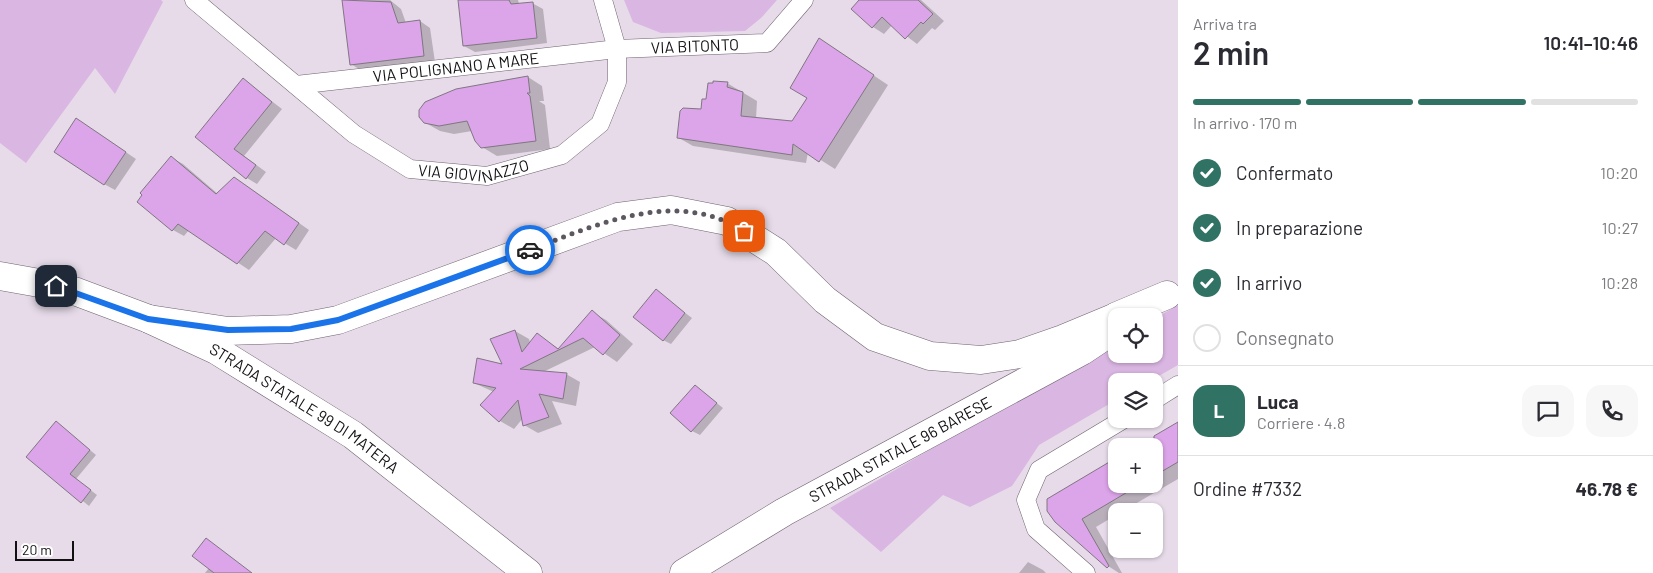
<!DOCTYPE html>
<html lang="it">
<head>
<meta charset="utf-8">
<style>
  :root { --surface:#fff; --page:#f7f7f7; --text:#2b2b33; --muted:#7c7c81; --line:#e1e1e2; --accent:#307263 }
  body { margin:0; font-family:Barlow,sans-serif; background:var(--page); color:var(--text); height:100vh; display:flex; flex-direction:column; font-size:19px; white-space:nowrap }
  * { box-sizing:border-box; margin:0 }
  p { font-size:16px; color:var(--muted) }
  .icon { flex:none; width:28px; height:28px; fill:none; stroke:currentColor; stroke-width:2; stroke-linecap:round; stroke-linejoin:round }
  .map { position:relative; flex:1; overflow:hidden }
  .drawer { display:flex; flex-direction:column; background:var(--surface); width:475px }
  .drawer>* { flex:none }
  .controls { position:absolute; left:1108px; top:308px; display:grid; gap:10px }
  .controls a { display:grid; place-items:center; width:55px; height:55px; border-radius:10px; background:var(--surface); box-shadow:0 1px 4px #0004; font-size:25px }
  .scale { position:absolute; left:15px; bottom:12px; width:59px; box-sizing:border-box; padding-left:5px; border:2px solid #131014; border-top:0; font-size:14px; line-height:18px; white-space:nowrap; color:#131014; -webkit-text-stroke:4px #fff; paint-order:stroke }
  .pin { position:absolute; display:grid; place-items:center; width:42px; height:42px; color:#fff; margin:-21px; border-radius:10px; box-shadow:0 2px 8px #0006 }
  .courier { position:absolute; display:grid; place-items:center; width:50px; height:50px; margin:-25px; border:4px solid #1a73e8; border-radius:50%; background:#fff; color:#222; box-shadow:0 1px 6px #0007 }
  .head em { font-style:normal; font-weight:600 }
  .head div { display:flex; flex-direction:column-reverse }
  .head { display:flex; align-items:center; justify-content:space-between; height:85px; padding:0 15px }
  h1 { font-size:32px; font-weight:600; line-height:38px }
  .bar { display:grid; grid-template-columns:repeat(4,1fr); gap:8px 5px; align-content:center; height:60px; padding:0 15px }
  .bar i { height:6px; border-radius:4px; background:var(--line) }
  .bar .active { background:var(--accent) }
  .bar p { grid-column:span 4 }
  .line { display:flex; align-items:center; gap:12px; padding:0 15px; border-top:1px solid var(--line) }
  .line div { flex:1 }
  .round { display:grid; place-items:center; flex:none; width:52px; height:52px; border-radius:15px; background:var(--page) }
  ol { padding:0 15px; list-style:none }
  li { display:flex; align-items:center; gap:15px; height:55px }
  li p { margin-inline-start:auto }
  li .icon { padding:5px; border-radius:50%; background:var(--accent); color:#fff; stroke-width:4 }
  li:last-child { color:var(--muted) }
  li i { width:28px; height:28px; border:2px solid var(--line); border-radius:50% }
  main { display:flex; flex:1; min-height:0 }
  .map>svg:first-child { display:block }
</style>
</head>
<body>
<main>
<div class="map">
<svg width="1178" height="573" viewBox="0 0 1178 573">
  <rect width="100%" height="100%" fill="#e7dbe9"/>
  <!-- green -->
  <path fill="#dab6e2" d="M0,0H161L163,2L115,94L95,68L26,163L0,143Z
    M624,0H777L761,18L745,31L661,33L633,22Z
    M1178,305V365L1150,381H1116V400L1039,445L1012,486L970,507L943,495L881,552L830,508L1116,341V354H1154V319Z"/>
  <!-- shadow -->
  <path fill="#0003" d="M344,0H390L401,9L406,23L420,21L430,28L435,62L362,71L351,64Z
    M459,0H518L519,4L532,3L543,9L547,43L475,52L464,46Z
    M861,0H921L944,21L935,30L932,28L917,44L892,25L884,34L873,27Z
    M834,49L888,85L835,169L808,152L806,163L693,146L679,138L702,111L707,100L727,83L757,101L756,119L793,122Z
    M528,77L542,86L544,101H539L545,105L550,149L497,156L482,147L472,131L454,134L440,131L424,122Z
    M244,80L282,109L244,156L266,172L257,184L247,178L197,136Z
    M87,126L136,159L115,190L104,184Z
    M172,158L183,164L218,194L245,185L309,230L296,250L276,238L249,270L189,230L184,236L173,230Z
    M656,291L692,318L671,344L663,340Z
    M592,312L606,320L633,344L617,362L595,347L543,372L566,374L580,382L576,406L552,401L562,424L538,433L524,425L523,418L514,429L500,421L482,405L494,392L474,383L505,366L515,331L529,339L530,343L537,335L559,349Z
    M695,386L723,408L700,435L692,431Z
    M57,423L96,455L76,479L97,495L89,506L28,457Z
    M1178,423V479L1123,511H1116V515L1096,527L1122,573H1119L1108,566L1048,499L1116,460V484H1154V446H1139Z
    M1028,562L1043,570L1046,573H1019Z
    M209,568L239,573H205Z"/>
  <!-- building -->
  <path fill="#dca4e9" stroke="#807682" d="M342,0L391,2L398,23L420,20L424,56L350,65Z
    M458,0H509L511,4L533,2L537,38L463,46Z
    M859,0H918L933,14L923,24L921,22L905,39L882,17L872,28L851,9Z
    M819,38L874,75L819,162L793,144L792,155L677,138L680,111L683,108L701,109L702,99H706L708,83H713V81L728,82L727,87L743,92L741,116L792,121L807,98L790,88Z
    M528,76L530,93H527L530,96L536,141L481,148L475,141L467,121L439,126L424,123L419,117V110L425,102L456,89Z
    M243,78L272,102L234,149L256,165L246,179L195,137Z
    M76,118L126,152L104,185L54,152Z
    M171,156L216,194L234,177L299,223L284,245L265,231L237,264L178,224L172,231L137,202L142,195L140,193Z
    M656,289L685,313L663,341L633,317Z
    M592,310L620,335L603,355L583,338L520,369L567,373L563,399L539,394L549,417L523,426L518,400L499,422L480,405L496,388L473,383L477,358L502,364L490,339L515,330L522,352L537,333L558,349Z
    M695,385L717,403L691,432L670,413Z
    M56,421L90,450L70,474L91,490L81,503L26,457Z
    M1178,422V462L1154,476V436Z
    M1116,458V484H1141L1082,519L1109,566L1107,568L1055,522L1047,511V499Z
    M206,538L252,573H214L192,556Z"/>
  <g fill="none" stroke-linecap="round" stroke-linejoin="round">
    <!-- minor casing -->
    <g stroke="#6d636f" stroke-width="19">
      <g id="minor">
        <path id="s1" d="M194,0L354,134L410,169L487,176L562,155L600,124L617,82V49L603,0"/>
        <path id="s2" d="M296,85L617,49L767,43L804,0"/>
        <path d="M1154,400L1178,385"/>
        <path d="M1086,573L1036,529L1026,500L1039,470L1124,419"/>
      </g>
    </g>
    <!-- primary casing -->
    <g stroke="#6d636f" stroke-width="29">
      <g id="primary">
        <path id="s3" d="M0,276L56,286L77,292L149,319L216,350L353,435L528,573"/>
        <path d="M1117,316L1167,295"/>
        <path d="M149,319L228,331L291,329L338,320L618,217L671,210L727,221L776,252L825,300L875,337L930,356L981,360L1020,354L1063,339L1116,317"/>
        <path id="s4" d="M684,573L784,512L1082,351L1103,337"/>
      </g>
    </g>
    <!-- minor -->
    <use href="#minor" stroke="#fff" stroke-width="18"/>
    <!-- primary -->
    <use href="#primary" stroke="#fff" stroke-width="28"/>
  </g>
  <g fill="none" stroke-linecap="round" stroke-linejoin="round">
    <!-- done -->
    <path stroke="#5d575f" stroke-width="5" stroke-dasharray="0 9" d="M530,250C598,224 676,188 744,231"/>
    <!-- route -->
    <path stroke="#1a73e8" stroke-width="6" d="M56,286L148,319L228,330L291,329L338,320L530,250"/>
  </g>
  <g text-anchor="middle" stroke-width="5" stroke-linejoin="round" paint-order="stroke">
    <!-- street labels -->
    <g font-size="16" fill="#131014" stroke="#fff">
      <text dy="6" stroke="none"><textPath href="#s2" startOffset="401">VIA BITONTO</textPath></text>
      <text dy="6" stroke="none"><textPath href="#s2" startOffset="161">VIA POLIGNANO A MARE</textPath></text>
      <text dy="6" stroke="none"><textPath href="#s1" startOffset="339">VIA GIOVINAZZO</textPath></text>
      <text dy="6" stroke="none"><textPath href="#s3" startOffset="335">STRADA STATALE 99 DI MATERA</textPath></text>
      <text dy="6" stroke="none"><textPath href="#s4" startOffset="249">STRADA STATALE 96 BARESE</textPath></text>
    </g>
  </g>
</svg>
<div class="controls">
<a><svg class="icon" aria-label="locate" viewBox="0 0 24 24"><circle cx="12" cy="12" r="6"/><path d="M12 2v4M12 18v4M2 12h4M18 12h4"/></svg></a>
<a><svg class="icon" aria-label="layers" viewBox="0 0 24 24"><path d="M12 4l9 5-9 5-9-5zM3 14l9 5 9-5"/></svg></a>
<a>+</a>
<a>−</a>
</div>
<div class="scale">20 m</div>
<div class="pin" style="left:744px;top:231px;background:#ea580c"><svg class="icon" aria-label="bag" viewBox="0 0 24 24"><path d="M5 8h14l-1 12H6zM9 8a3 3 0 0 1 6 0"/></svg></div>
<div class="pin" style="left:56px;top:286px;background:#1f2937"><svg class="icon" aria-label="home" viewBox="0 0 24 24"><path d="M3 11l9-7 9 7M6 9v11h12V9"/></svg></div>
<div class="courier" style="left:530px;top:250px"><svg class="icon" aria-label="car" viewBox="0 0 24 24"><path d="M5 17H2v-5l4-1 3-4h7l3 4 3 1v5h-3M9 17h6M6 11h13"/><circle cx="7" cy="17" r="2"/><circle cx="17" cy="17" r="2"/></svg></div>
</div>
<section class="drawer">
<div class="head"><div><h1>2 min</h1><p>Arriva tra</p></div><em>10:41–10:46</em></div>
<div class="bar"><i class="active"></i><i class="active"></i><i class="active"></i><i></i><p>In arrivo · 170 m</p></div>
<ol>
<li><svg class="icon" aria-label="check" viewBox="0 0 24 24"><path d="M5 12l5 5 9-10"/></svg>Confermato<p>10:20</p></li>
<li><svg class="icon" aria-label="check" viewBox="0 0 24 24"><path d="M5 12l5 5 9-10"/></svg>In preparazione<p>10:27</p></li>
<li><svg class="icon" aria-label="check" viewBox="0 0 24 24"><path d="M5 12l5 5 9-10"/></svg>In arrivo<p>10:28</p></li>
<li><i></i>Consegnato</li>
</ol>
<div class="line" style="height:90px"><b class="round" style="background:var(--accent);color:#fff">L</b><div><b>Luca</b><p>Corriere · 4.8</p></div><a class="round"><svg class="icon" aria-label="chat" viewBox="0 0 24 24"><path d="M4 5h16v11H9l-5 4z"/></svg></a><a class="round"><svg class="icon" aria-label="phone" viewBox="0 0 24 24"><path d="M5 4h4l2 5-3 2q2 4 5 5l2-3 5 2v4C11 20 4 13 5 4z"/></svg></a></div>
<div class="line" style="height:65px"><div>Ordine #7332</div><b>46.78 €</b></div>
</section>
</main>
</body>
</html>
